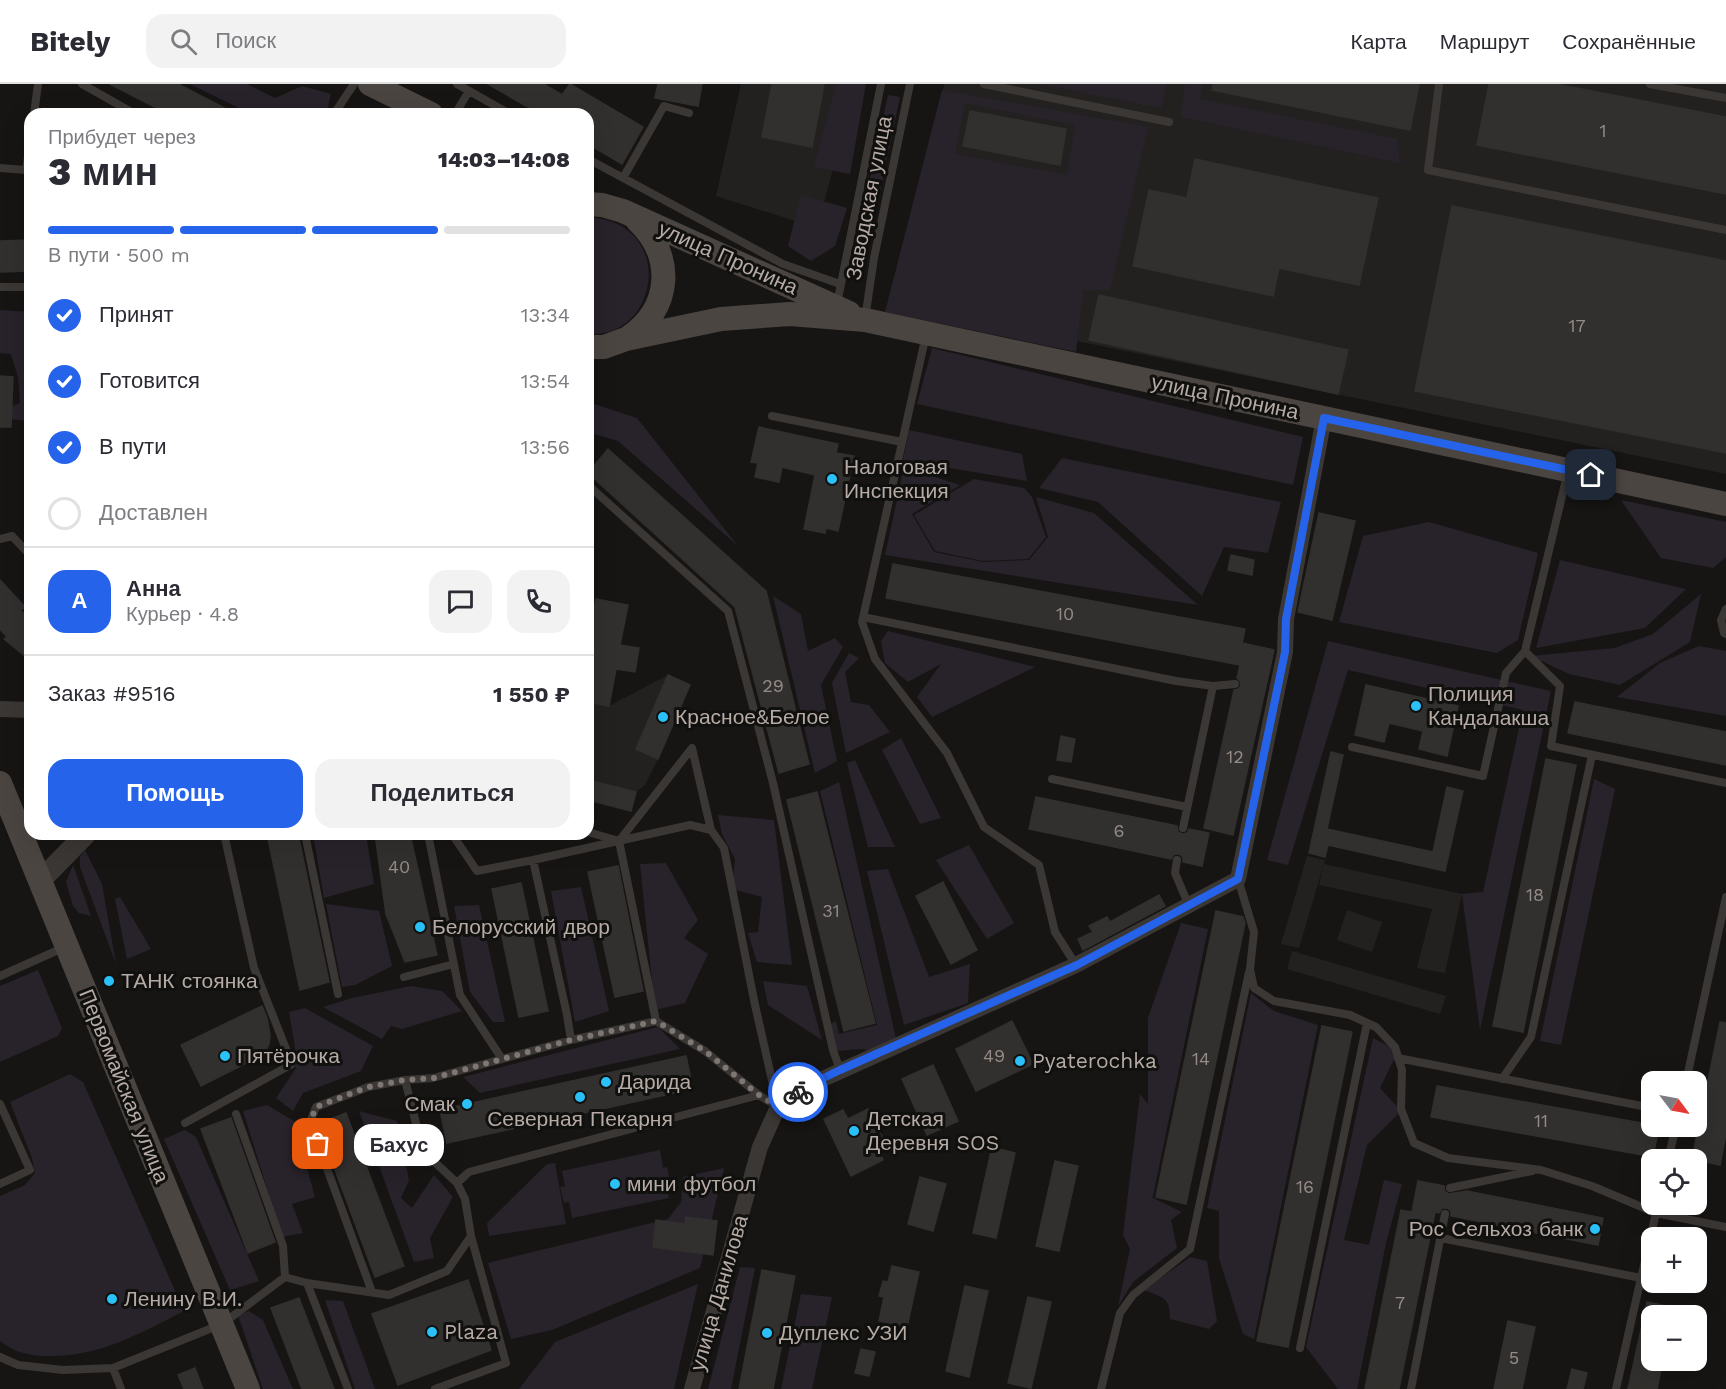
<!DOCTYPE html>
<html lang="ru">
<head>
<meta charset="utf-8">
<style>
  :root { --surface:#fff; --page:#f2f2f3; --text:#2b2b33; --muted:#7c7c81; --line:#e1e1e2; --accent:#2563eb }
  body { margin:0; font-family:"Work Sans",sans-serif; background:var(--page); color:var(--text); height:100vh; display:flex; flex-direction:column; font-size:22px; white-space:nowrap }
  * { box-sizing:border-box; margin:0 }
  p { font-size:20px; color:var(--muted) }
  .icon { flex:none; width:33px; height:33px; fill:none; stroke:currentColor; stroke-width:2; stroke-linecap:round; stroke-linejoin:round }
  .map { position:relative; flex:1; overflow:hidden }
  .details { position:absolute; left:24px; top:24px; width:570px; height:732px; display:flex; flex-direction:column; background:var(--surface); border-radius:18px; box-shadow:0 6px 24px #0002 }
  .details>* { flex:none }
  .needle { width:39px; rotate:122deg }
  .controls { position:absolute; left:1641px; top:987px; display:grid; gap:12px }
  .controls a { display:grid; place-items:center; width:66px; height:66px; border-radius:12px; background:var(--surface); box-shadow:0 6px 24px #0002; font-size:30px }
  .pin { position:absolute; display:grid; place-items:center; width:51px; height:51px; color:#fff; margin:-26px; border-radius:12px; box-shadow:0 3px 9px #0006 }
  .courier { position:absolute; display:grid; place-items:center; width:60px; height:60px; margin:-30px; border:4px solid #2563eb; border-radius:50%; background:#fff; color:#222; box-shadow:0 2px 8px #0007 }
  .bubble { position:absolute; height:42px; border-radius:18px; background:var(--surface); box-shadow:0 6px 24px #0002; font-size:20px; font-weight:800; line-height:42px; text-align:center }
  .head em { font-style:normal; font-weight:800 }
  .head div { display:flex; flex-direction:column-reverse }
  .head { display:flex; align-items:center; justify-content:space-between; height:102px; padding:0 24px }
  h1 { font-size:39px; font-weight:800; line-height:45px }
  .bar { display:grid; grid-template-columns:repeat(4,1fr); gap:9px 6px; align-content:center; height:72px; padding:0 24px }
  .bar i { height:8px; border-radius:4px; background:var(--line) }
  .bar .on { background:var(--accent) }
  .bar p { grid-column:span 4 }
  .line { display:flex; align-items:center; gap:15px; padding:0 24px; border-top:2px solid var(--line) }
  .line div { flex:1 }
  .round { display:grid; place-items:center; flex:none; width:63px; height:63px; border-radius:18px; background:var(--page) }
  ol { padding:0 24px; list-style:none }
  li { display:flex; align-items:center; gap:18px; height:66px }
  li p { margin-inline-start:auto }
  li .icon { padding:6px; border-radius:50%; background:var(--accent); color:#fff; stroke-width:4 }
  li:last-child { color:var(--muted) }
  li i { width:33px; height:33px; border:3px solid var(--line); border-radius:50% }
  .cta { display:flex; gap:12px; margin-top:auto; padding:12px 24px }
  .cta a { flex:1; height:69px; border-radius:18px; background:var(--accent); color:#fff; font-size:24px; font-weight:800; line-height:69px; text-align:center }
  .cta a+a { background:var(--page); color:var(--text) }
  header { display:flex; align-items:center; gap:36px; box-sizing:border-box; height:84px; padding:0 30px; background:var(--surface); border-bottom:2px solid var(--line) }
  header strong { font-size:28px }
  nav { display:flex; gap:33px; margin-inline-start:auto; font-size:21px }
  .search { width:420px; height:54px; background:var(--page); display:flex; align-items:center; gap:15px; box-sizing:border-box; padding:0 21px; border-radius:18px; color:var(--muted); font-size:22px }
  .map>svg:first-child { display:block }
</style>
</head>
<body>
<header>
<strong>Bitely</strong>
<div class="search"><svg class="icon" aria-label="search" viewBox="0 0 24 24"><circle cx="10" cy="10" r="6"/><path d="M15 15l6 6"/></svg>Поиск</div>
<nav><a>Карта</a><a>Маршрут</a><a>Сохранённые</a></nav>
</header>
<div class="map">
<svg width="1726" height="1305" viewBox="0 0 1726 1305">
  <rect width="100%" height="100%" fill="#161514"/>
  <!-- built -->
  <path fill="#232120" d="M741,0H856L817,144L716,112Z
    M944,0H1726V390L897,220L926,106Z
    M668,591L690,601L658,675L645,701L636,708L588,696V618L609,622Z
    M1307,772L1325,776L1299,864L1281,860Z
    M1324,780L1462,810L1445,889L1417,884L1432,825L1319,801Z
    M1347,826L1382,838L1372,868L1337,856Z
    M1292,867L1446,912L1440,930L1287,885Z"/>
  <!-- green -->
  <path fill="#28222a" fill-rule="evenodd" d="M190,0H247L275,14L302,2L331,10L326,30H251Z
    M836,0H866L850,90L814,83Z
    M1039,0H1167L1161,24Z
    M1185,0H1202L1200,15L1397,55L1400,79L1181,33Z
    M942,6L1148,43L1110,206L1083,207L1076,268L885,228ZM965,19L1075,41L1067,91L955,70Z
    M888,11L900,13L863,188L850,186Z
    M801,111L847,124L835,162L811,177L788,162Z
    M588,133C597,134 606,135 615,139C673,164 651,255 588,250Z
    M0,226L30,228V337L8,335L5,325L20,319L18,293L11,270L0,269Z
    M932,264L1303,353L1293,401L917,320Z
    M588,318L637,334L738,462L618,357L588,348Z
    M909,346L1022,370L1027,397L903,376Z
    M1062,374L1281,418L1268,469L1224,463L1202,512L1098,418L1039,404Z
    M904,383L960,401L912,430L934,468L983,478L1029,476L1048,453L1036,413L1094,429L1198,521L885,471Z
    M974,395L1024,404L1032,413L1046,453L1028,475L983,477L935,467L914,431Z
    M1621,416L1726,438V473L1713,484L1661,474Z
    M1429,438L1538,469L1518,556L1497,569L1339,538L1363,452Z
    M1560,476L1686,505L1645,544L1536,564Z
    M1701,510L1690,558L1620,601L1569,590L1531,572L1615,564L1653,550Z
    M773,512L801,530L808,567L835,554L843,563L821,601L837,677L815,689Z
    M888,547L1035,583L932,633L917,613L941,580L908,598L885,579L881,557Z
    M1328,557L1551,607L1480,946L1462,810L1483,808L1523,626L1348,586L1288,781L1267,776Z
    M1699,562L1726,567V632L1617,613L1660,579Z
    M849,569L859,574L845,588L851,618L869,621L890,648L846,669L832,599Z
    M901,654L941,734L920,740L882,666Z
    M855,676L895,763H868L847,679Z
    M1594,695L1615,705L1561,961L1540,957Z
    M839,698L896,955L871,967L862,965L836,967L830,940L836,937L839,950L877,941L820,707Z
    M718,731L774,736L792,881L757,878L748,849L758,848L762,813L732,805L735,775L722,750Z
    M313,750H366L374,800L324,814Z
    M969,761L1014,839L987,855L936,776Z
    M85,766L102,800L116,880L80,783V773Z
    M666,779L698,836L684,854L708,870L685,919L655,926L640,780Z
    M73,781L91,832L79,829L73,822L66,798Z
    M888,785L929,893L970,880L968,919L904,941L867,787Z
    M581,803L609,927L575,938L551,807Z
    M120,813L151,865L127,875L115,815Z
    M326,820L379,827L392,882L355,901L342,903Z
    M479,821L505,938H493L470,908L454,822Z
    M1181,839L1208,845L1153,1112L1151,1113L1182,1128L1171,1136L1177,1164L1133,1198L1118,1222L1130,1165L1123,1151L1140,1010L1148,1020V934Z
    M38,886L62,944L58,952L0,978V902Z
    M763,897L807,902L822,956L768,921Z
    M411,902L442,907L462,927L402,945L391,942L382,955L323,923L352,914Z
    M1251,909L1274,927L1318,941L1254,1255L1243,1250L1219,1174V1127L1207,1124Z
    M305,924L373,962L361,987L303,1009L293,1027L276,1014L296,984L295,963L289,928Z
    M658,943L680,965L480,1009L463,993Z
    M1373,954L1398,967L1380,1004L1401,1027L1367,1061L1344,1156L1369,1161L1384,1096L1402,1100L1386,1159L1357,1305H1338L1306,1263Z
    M70,990L83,998L184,1227C166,1236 148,1246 129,1254C95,1270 31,1284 0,1257V1112L25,1101L35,1089L32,1074L10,1018Z
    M267,1021L294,1037L315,1113L292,1120L303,1149L282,1153L243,1027Z
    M359,1027L397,1037L409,1096L401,1114L412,1124L434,1091L453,1113L430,1154L434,1174L414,1178Z
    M185,1046L196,1053L259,1197L230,1206L164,1055Z
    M660,1066L663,1084L667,1083L670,1097L665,1098L669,1114L572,1134L569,1118L564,1119L560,1103L565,1102L562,1087Z
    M555,1079L566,1140L489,1152L487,1139L547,1080Z
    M724,1084L700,1184L552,1246L511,1255L488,1179L668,1135L681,1118L683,1093Z
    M1190,1173L1207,1177L1217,1237L1209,1245L1170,1235C1170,1212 1163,1214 1144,1206Z
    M740,1183L755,1184L731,1305H708Z
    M698,1200L674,1305H519L555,1258Z
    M801,1210L832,1213L812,1305H781Z
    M325,1216L343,1217L375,1305H355Z
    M249,1227L263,1236L293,1305H263L238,1231Z"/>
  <!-- building -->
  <path fill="#32302f" stroke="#32302e" stroke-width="1.5" d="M110,0H178L236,30H168Z
    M488,0H544L562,11L570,0L643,43L622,80L588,60V30H540Z
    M658,0H702L698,22L655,14Z
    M772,0H824L812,63L762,53Z
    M1213,0H1419L1410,46L1212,6Z
    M1489,0H1556L1726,33V110L1477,61Z
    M970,27L1066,45L1060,81L963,62Z
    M1195,75L1378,114L1359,201L1279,184L1273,212L1133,182L1149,106L1187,114Z
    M1452,122L1726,177V369L1415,307Z
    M30,156V187L0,188V157Z
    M1099,211L1348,266L1338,310L1089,256Z
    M0,292L13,293L11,343H0Z
    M759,343L838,360L836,369L854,372L838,447L826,444L825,449L804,445L815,391L782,383L779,398L755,393L758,379L751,378Z
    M608,365L766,507L809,680L779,689L735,523L588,389Z
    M1319,429L1355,437L1332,536L1298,528Z
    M1231,471L1254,476L1252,491L1228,486Z
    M893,480L1245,545L1242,559L1274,566L1233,751L1204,744L1234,606L1238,605L1241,602L1240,597L1237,594L1240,581L886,514Z
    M0,496L25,523L20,527L30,533V576L4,555L7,553L0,545Z
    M596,515L628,521L620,561L639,564L635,588L616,585L609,622L588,618V556Z
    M668,591L690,601L658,675L636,665Z
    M1366,601L1458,622L1447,672L1419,665L1423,647L1389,639L1384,658L1355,651Z
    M1575,618L1726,648V681L1568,649Z
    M1061,652L1075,655L1071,678L1057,676Z
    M1331,668L1343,671L1327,745L1433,768L1447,703L1463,707L1445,787L1328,761L1325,773L1309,769Z
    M1546,675L1576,681L1523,948L1493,942Z
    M588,696L636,708L631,727L588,716Z
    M817,708L875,939L844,947L787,716Z
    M1036,713L1177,742L1178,748L1182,750L1187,749L1189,745L1209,749L1202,782L1183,778V773L1179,770H1174L1171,775L1029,745Z
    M267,750H298L329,898L300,906Z
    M375,750H410L437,871L405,878L386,830Z
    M618,782L643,907L615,913L588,788Z
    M943,798L977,866L951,880L916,812Z
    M521,799L548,927L519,933L492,805Z
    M1159,811L1165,822L1083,866L1078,855L1093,848L1089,842L1107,833L1110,838Z
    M1216,827L1243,833L1245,839L1186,1120L1156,1113Z
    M262,922L267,934L270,951L269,960L266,966L262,971L201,1002L181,961Z
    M1012,937L1033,980L976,1007L956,965Z
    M1720,938L1726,939V1050L1720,1081L1692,1075Z
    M1322,942L1352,948L1288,1263L1257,1257Z
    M686,972L693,1005L447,1059L440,1026Z
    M933,981L958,1037L927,1051L902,995Z
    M1437,1002L1652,1041V1042L1659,1043L1653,1073L1431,1033Z
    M868,1025L885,1058L877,1062L883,1076L851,1092L824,1035L843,1026L848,1035Z
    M346,1029L404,1182L375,1193L318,1040Z
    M231,1034L275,1158L248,1169L201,1045Z
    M992,1063L1015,1069L996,1154L973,1149Z
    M1055,1077L1078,1082L1059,1167L1036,1162Z
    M920,1093L946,1100L933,1147L908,1140Z
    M1418,1097L1444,1102L1445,1108L1449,1110L1467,1107L1603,1134L1598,1161L1451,1132V1127L1447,1124H1442L1439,1129L1435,1128L1399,1305H1365L1401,1126L1412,1128Z
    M686,1133L717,1137L713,1171L653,1163L656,1136L685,1140Z
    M892,1182L919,1188L907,1243L879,1237L884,1213L879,1212L883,1197L888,1198Z
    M762,1186L795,1192L773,1305H739Z
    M468,1196L491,1266L398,1301L372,1230Z
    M965,1202L988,1207L969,1293L946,1287Z
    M1028,1213L1051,1218L1031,1304L1008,1299Z
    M299,1214L334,1305H302L271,1224Z
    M1647,1218L1683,1225V1232H1652V1276H1663L1657,1305H1628Z
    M1508,1237L1535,1243L1522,1305H1494Z
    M861,1265L875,1268L869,1292L855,1289Z
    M195,1284L203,1305H184L178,1291Z
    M1572,1285L1587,1289L1583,1305H1567Z"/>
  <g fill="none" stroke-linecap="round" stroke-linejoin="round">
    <!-- service -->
    <path stroke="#3b3735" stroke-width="8" d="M82,0L135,30
      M457,0L510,30
      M984,0L1169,38
      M1439,0L1428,86L1726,146
      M1650,0L1726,14
      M34,30L38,0
      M334,30L354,0
      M455,30L469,7
      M30,58L26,86L30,92
      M588,75L783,180L840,200
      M0,84L26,86
      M623,94L664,22L689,29
      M0,203H30
      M837,220L881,0
      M865,235L874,174L910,0
      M926,251L862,538L875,575L947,669L984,743L1039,781L1055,848L1076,881
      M772,332L902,358
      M1568,387L1525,567L1560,602L1551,662L1726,699
      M588,401L728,527L773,699L833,966L840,986
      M0,455L12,452L30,471
      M1726,525L1721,536L1724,549L1726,550
      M863,533L1176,597L1213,602
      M1352,663L1483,692L1506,589L1525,567
      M1052,695L1187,723
      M1183,744L1213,602L1235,600
      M588,748L619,757L656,937
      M305,750L338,910
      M428,750L460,911L502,975
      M452,750L477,787L533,776L690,741L711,746
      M619,757L692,664L711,746L724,764L755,921L778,1023
      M533,776L567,931L571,956
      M1177,776L1175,789L1189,822
      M1238,795L1254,848L1250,885L1254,904L1274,917L1350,931L1376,943L1395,963L1402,986L1401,1025L1414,1059L1448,1074L1541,1086L1592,1102L1656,1129L1726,1143
      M0,892L65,863
      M404,893L454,880
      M1398,974L1652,1024
      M1502,995L1531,953L1592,671
      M1686,998L1726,813
      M0,1020L30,1086L0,1100
      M236,1030L283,1162L285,1193
      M185,1039L292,980L254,884L224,750
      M1668,1076L1676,1042
      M457,1099L469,1088L759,1011
      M1450,1104L1532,1087
      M1441,1154L1641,1194L1658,1120
      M307,1199L348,1305
      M372,1208L310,1038L316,1023L368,1003L405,996
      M1300,1264L1367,939
      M0,1273L18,1281L63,1286L113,1284L222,1240L285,1193L307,1199L389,1211L447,1187L471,1152L465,1115L457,1099L423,1067L405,996L433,994L571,956L656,937L705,967L759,1011L778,1023
      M113,1284L121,1305
      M435,1305L506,1279L471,1152
      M1101,1305L1120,1229L1133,1211L1190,1165L1249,888
      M1411,1305L1445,1130
      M1616,1305L1641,1194"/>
    <!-- minor -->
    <path stroke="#3b3735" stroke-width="16" d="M0,625L30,626
      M692,1305L760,1063L778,1023L805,1003L1076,881L1238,795L1285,568L1286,535L1324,334"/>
    <!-- tertiary -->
    <path stroke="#3b3735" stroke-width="21" d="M40,797L86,750"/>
    <!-- secondary -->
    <path stroke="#4b4542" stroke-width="24" d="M370,0L431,30
      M588,120L602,121L623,127L849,229
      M628,254C672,224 675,172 637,136
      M588,263H604L626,255L721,235L790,230L865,236L1726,420
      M0,699L248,1305"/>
  </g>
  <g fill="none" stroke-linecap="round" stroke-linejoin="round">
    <!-- done -->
    <path stroke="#7e7672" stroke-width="6" stroke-dasharray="0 10.8" d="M318,1060L310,1038L316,1023L368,1003L405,996L434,994L571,956L656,937L705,967L759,1011L778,1023L798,1008"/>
    <!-- route -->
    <path stroke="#2563eb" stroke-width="8" d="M798,1008L805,1003L840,986L1077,881L1238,795L1285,568L1286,535L1324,334L1591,391"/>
  </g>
  <!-- markers -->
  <g fill="#2ac0f8" stroke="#10100f" stroke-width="2">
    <circle cx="832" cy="395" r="6"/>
    <circle cx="1416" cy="622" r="6"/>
    <circle cx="663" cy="633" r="6"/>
    <circle cx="420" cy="843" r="6"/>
    <circle cx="109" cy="897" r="6"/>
    <circle cx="225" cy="972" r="6"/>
    <circle cx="1020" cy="977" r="6"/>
    <circle cx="606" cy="998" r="6"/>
    <circle cx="580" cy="1013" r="6"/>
    <circle cx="467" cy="1020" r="6"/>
    <circle cx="854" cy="1047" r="6"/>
    <circle cx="615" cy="1100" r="6"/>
    <circle cx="1595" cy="1145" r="6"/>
    <circle cx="112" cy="1215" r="6"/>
    <circle cx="432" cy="1248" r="6"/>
    <circle cx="767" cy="1249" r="6"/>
  </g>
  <g text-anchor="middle" stroke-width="6" stroke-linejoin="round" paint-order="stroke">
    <!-- number labels -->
    <g font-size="18" fill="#958c88">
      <text x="1603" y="53">1</text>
      <text x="1577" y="248">17</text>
      <text x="1065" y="536">10</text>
      <text x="773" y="608">29</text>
      <text x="1235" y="679">12</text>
      <text x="1119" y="753">6</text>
      <text x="399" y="789">40</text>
      <text x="1535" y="817">18</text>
      <text x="831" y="833">31</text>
      <text x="994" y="978">49</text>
      <text x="1201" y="981">14</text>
      <text x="1541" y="1043">11</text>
      <text x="1305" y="1109">16</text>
      <text x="1400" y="1225">7</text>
      <text x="1514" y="1280">5</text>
    </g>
    <!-- street labels -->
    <g font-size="21" fill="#b6aaa5" stroke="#10100f">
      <text transform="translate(869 114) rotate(-79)" y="7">Заводская улица</text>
      <text transform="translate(728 174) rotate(24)" y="7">улица Пронина</text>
      <text transform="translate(1225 313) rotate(12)" y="7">улица Пронина</text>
      <text transform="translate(124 1002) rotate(68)" y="7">Первомайская улица</text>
      <text transform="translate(719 1209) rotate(-74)" y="7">улица Данилова</text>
    </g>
    <!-- poi labels -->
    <g font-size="21" fill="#b6aaa5" stroke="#10100f" text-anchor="start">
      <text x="844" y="390">Налоговая<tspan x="844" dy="24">Инспекция</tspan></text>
      <text x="1428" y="617">Полиция<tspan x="1428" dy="24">Кандалакша</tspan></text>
      <text x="675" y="640">Красное&amp;Белое</text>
      <text x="432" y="850">Белорусский двор</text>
      <text x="121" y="904">ТАНК стоянка</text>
      <text x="237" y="979">Пятёрочка</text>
      <text x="1032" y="984">Pyaterochka</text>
      <text x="618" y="1005">Дарида</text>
      <text x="455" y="1027" text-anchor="end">Смак</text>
      <text x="580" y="1042" text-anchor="middle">Северная Пекарня</text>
      <text x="866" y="1042">Детская<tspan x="866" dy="24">Деревня SOS</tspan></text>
      <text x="627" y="1107">мини футбол</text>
      <text x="1583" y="1152" text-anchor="end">Рос Сельхоз банк</text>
      <text x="124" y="1222">Ленину В.И.</text>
      <text x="444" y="1255">Plaza</text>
      <text x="779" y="1256">Дуплекс УЗИ</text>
    </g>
  </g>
</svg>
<div class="controls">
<a><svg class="needle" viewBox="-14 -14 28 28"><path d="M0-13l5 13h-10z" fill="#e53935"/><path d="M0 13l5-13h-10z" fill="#7c7c81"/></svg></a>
<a><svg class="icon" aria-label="locate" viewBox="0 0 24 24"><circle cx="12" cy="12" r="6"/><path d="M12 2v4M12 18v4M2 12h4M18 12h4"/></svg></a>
<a>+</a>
<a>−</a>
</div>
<div class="pin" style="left:318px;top:1060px;background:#ea580c"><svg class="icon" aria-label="bag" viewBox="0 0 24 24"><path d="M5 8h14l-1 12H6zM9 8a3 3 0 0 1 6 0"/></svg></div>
<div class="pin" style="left:1591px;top:391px;background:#1f2937"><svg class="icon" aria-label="home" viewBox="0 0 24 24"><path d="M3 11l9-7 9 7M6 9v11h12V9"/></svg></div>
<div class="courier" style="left:798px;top:1008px"><svg class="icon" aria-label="bike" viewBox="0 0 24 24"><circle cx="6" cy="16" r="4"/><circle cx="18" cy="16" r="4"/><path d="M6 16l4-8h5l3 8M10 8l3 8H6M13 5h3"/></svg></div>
<div class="bubble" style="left:354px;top:1040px;width:90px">Бахус</div>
<section class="details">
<div class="head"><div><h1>3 мин</h1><p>Прибудет через</p></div><em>14:03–14:08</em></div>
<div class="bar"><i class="on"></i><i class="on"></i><i class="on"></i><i></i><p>В пути · 500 m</p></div>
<ol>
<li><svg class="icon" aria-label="check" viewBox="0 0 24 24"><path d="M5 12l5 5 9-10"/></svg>Принят<p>13:34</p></li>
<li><svg class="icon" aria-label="check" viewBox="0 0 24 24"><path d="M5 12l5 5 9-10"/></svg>Готовится<p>13:54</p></li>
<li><svg class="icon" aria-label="check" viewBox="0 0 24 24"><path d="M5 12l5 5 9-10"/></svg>В пути<p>13:56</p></li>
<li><i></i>Доставлен</li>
</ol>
<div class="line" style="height:108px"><b class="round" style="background:var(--accent);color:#fff">А</b><div><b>Анна</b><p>Курьер · 4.8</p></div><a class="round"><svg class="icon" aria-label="chat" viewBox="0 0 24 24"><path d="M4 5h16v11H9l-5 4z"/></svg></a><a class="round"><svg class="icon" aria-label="phone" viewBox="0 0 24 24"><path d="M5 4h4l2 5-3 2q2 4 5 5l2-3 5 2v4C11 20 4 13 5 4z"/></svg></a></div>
<div class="line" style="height:78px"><div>Заказ #9516</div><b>1 550 ₽</b></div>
<div class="cta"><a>Помощь</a><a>Поделиться</a></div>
</section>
</div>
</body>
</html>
